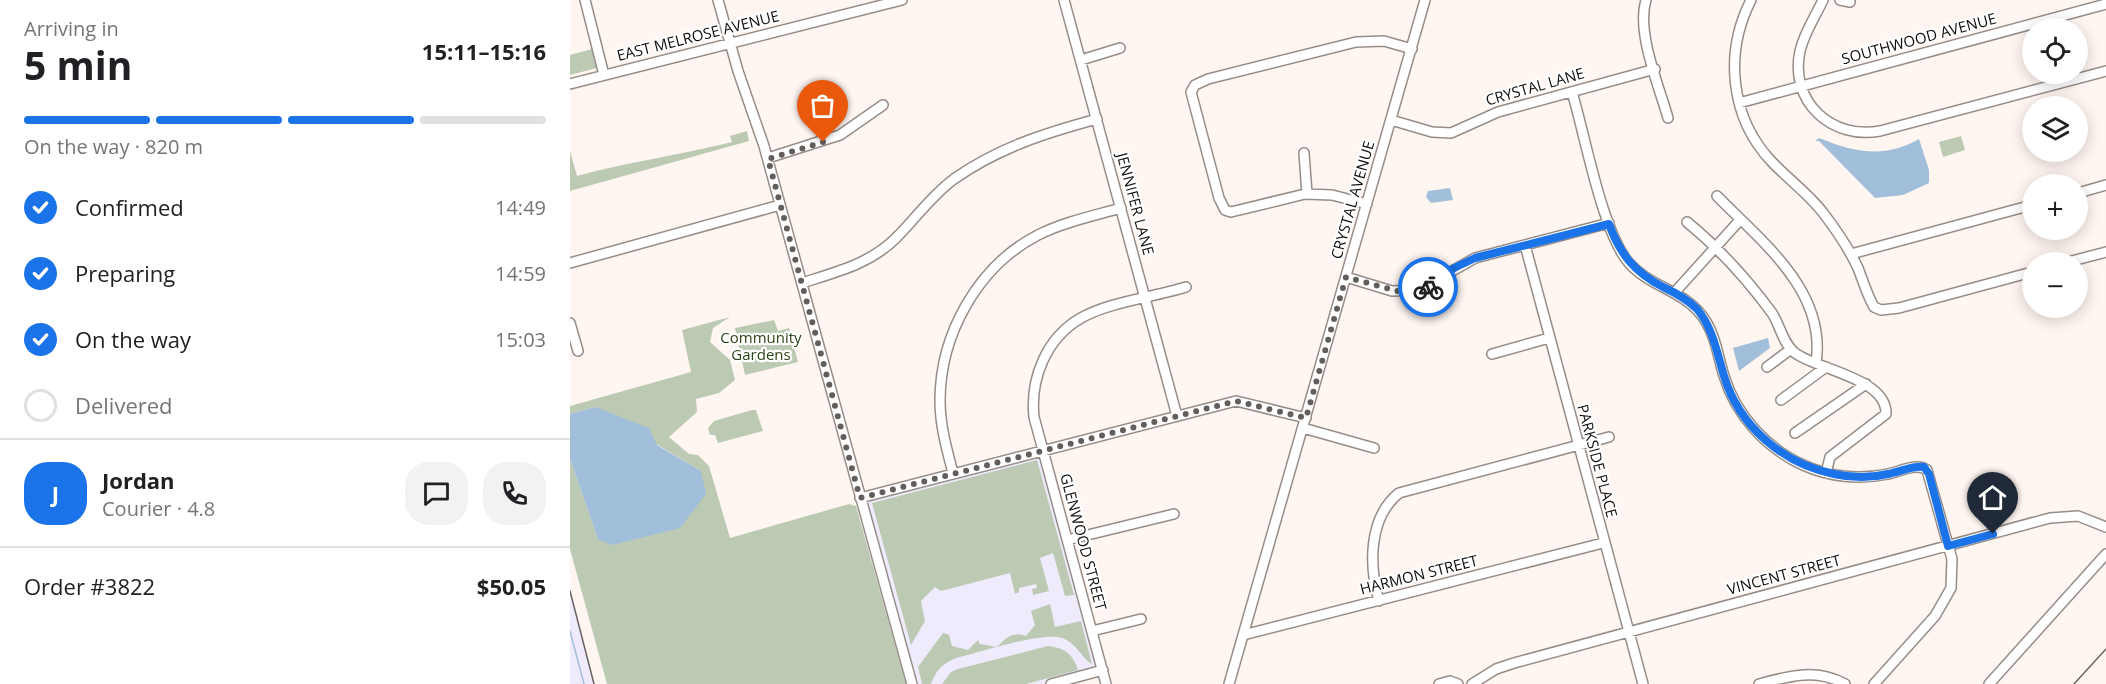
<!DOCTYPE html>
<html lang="en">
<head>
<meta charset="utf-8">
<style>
  :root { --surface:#fff; --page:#f2f2f2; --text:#202124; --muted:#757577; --line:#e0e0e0; --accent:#1a73e8 }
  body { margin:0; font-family:"Open Sans",sans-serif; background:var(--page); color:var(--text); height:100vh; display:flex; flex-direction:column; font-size:22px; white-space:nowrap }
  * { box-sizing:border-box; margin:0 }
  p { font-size:20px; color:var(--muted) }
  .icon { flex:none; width:33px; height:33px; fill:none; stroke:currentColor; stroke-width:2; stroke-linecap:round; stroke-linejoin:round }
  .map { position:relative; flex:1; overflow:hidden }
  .side { display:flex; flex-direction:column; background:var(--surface); width:570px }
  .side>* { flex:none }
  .tools { position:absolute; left:1452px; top:18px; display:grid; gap:12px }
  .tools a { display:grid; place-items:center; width:66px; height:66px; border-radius:50%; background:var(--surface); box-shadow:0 3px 15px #0003; font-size:30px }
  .pin { position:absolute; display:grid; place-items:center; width:51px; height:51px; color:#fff; margin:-62px -26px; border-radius:50% 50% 50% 0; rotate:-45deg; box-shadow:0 0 6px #0007 }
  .pin .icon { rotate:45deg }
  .courier { position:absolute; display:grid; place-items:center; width:60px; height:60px; margin:-30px; border:4px solid #1a73e8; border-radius:50%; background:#fff; color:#222; box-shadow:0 2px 8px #0007 }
  .overview em { font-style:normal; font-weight:700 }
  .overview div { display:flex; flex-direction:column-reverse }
  .overview { display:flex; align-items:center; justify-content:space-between; height:102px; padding:0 24px }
  h1 { font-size:39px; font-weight:700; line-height:45px }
  .bar { display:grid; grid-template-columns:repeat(4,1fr); gap:9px 6px; align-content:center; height:72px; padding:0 24px }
  .bar i { height:8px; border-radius:4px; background:var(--line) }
  .bar .selected { background:var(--accent) }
  .bar p { grid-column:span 4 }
  .line { display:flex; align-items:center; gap:15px; padding:0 24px; border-top:2px solid var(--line) }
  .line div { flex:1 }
  .round { display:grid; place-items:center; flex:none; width:63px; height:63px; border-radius:24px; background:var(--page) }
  ol { padding:0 24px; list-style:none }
  li { display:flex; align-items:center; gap:18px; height:66px }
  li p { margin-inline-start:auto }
  li .icon { padding:6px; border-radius:50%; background:var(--accent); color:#fff; stroke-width:4 }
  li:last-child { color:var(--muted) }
  li i { width:33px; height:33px; border:3px solid var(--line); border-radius:50% }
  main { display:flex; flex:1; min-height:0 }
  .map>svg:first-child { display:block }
</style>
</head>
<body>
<main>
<section class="side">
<div class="overview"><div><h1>5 min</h1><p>Arriving in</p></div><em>15:11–15:16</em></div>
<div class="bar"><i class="selected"></i><i class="selected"></i><i class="selected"></i><i></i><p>On the way · 820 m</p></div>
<ol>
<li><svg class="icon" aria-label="check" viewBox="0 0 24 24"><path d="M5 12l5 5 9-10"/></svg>Confirmed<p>14:49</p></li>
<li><svg class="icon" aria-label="check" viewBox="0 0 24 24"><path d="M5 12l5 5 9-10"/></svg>Preparing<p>14:59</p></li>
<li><svg class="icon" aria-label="check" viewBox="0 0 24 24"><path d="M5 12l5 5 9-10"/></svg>On the way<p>15:03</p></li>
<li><i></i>Delivered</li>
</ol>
<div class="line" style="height:108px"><b class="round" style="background:var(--accent);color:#fff">J</b><div><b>Jordan</b><p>Courier · 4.8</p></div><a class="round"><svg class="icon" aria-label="chat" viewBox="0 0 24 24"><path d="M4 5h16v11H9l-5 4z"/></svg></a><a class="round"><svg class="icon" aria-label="phone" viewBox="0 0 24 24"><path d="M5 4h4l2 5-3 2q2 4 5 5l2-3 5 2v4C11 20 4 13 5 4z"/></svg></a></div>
<div class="line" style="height:78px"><div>Order #3822</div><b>$50.05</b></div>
</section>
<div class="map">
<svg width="1536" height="684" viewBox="0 0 1536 684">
  <rect width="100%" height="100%" fill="#fff6f1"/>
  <!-- education -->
  <path fill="#efebfd" d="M473,451L533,670L481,684H342L290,498Z
    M0,592L24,684H0Z"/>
  <!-- green -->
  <path fill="#bccab3" d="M22,49L27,68L0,75V55Z
    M177,131L179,141L0,191V151L7,176C58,162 110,155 162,142L160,136Z
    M1391,136L1395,150L1373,157L1369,142Z
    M160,317L143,328L140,342L160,360L165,380L149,393L126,399L127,412L99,437L119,454L128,455L139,466L160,538L279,504L286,506L336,684H37L0,549V459L28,539L131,471L25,407L0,414V406L121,372L112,330Z
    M204,320L208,331L219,328L228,362L175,375L165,328Z
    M182,410H186L193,431L148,443L145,435H140L138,428L144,421Z
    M467,460L504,595L495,596L483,553L470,558L479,591L463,595L462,589L467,588L466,584L449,588V592L445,594L440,573L371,591L365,587L351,601L355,621L341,645L302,503Z
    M480,604L485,627L511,621L522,664C514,661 507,643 492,638C472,631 409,653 386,658C372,664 366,670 361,684H352L348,667L373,633L379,635L382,646L398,650L408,640L410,644L427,647C437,637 442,632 456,636L465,625L461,611Z
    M478,646C495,648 503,654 508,670L456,684H372L381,672L388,669Z"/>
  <!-- water -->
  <path fill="#a1beda" d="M1249,138C1284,152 1314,159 1349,139L1359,170V183L1333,195L1305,198L1249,141H1245Z
    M880,188L883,200L861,203L856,197L858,191Z
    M1198,338L1200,348L1169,371L1163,348Z
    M25,407L79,428L87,445L131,471L136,494L110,528L42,545L28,539L0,459V414Z"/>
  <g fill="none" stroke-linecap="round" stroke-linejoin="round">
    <!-- stream -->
    <path stroke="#a1beda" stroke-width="1.5" d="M0,631L14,684"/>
    <!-- minor casing -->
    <g stroke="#978d88" stroke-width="12">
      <path id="minor" d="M15,0L34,75
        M148,0L168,71L194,146L342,684
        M494,0L607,416
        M1076,0C1066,32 1089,86 1098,118
        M1181,0C1154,53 1160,118 1202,162C1219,180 1239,194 1254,214C1267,231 1279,249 1288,268C1293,281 1297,295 1304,307L1311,310L1329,308L1462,272
        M1253,0C1245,17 1234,33 1230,51C1219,102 1262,140 1310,131L1536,71
        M1270,0L1280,2
        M511,60L550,48
        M0,84L332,0
        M1002,92C1015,135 1032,232 1059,263C1081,288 1117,291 1135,320C1146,337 1148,357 1154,376C1166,415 1196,448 1233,465C1259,477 1290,480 1318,474C1329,472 1347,462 1357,470L1382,559L1381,588L1365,616L1304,684
        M1169,103L1536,4
        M821,120L862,132L881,133L928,112L1085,69
        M734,153L737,194
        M198,158L270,135L313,105
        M1508,193L1536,185
        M1147,196C1192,242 1257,291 1246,363
        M797,204L762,195L735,194L661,212L655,210L649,198L621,92L625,85L638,79L786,42L814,41L842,49
        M1117,222C1150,249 1177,279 1202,313C1210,325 1213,344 1225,353C1248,370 1317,378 1316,414L1260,457L1256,473
        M955,245L1073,684
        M1281,254L1462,205
        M1498,262L1536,252
        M0,263L210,205
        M776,277L822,291L849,290L905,258L1039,223
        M232,283C266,272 300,264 326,238C346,218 361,196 384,179C428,148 475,133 527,119
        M1105,292L1170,220
        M0,323L8,351
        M922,354L979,338
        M1197,367L1221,349
        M1211,400L1256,367
        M733,428L804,448
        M1225,433L1296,384
        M383,473C377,450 370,426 370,401C370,334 408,266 468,235C494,222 523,216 551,208
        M290,498L666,401L736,418
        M497,540L604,514
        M809,601C799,566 798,518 829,493L1039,437
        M522,631L571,619
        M673,635L1033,543
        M481,684L533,670
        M536,684L464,417C460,379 476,338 511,318C539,302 584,297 616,287
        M659,684L855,0
        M869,684L880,681L888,684
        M902,684L926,669L944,663L1480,518L1508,516L1536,527
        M1189,684C1219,676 1246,668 1275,684
        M1419,684L1536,554"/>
    </g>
    <!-- minor -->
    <use href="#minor" stroke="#fff" stroke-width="9"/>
    <!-- rail -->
    <path stroke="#67625f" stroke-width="1.5" d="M0,591L24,684
      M1504,684L1536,649"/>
  </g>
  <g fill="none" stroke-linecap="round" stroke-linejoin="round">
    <!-- done -->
    <path stroke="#635e5b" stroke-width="6" stroke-dasharray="0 10.8" d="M253,142L198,159L290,498L666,401L736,418L776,277L831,292L858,287"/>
    <!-- route -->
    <path stroke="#1a73e8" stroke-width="8" d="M858,287L884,268L905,258L1039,224C1050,254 1064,272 1093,287C1106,293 1117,299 1127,309C1143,328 1147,353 1154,376C1169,426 1213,464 1264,474C1282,478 1301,478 1318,474C1329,472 1343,465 1354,467L1359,474L1378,546L1423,534"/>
  </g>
  <g text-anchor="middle" stroke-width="4.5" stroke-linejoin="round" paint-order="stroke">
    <!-- street labels -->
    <g font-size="15" fill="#0f0c0a" stroke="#fff">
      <text transform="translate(128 36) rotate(-14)" y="5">EAST MELROSE AVENUE</text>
      <text transform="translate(1349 39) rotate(-15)" y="5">SOUTHWOOD AVENUE</text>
      <text transform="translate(965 87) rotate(-16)" y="5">CRYSTAL LANE</text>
      <text transform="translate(783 200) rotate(-74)" y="5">CRYSTAL AVENUE</text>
      <text transform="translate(565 204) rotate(75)" y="5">JENNIFER LANE</text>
      <text transform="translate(1027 461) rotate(75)" y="5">PARKSIDE PLACE</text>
      <text transform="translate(513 542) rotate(75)" y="5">GLENWOOD STREET</text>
      <text transform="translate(849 575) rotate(-14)" y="5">HARMON STREET</text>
      <text transform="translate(1214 575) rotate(-15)" y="5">VINCENT STREET</text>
    </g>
    <!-- park labels -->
    <g font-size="15" fill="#2b4616" stroke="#fff">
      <text x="191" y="343">Community<tspan x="191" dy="17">Gardens</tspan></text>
    </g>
  </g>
</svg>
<div class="tools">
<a><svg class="icon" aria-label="locate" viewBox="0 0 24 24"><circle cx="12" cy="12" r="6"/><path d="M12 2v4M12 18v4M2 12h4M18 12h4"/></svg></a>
<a><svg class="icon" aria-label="layers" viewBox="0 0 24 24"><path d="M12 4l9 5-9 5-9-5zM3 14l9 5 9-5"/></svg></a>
<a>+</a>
<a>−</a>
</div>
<div class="pin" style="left:253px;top:142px;background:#ea580c"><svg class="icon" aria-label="bag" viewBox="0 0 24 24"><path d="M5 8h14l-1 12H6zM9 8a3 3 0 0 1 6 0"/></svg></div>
<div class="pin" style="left:1423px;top:534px;background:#1f2937"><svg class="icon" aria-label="home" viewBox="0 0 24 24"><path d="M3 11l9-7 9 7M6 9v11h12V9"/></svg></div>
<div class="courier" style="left:858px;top:287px"><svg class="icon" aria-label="bike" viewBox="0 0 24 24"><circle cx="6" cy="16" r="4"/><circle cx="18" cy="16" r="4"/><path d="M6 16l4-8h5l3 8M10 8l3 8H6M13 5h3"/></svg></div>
</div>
</main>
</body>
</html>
